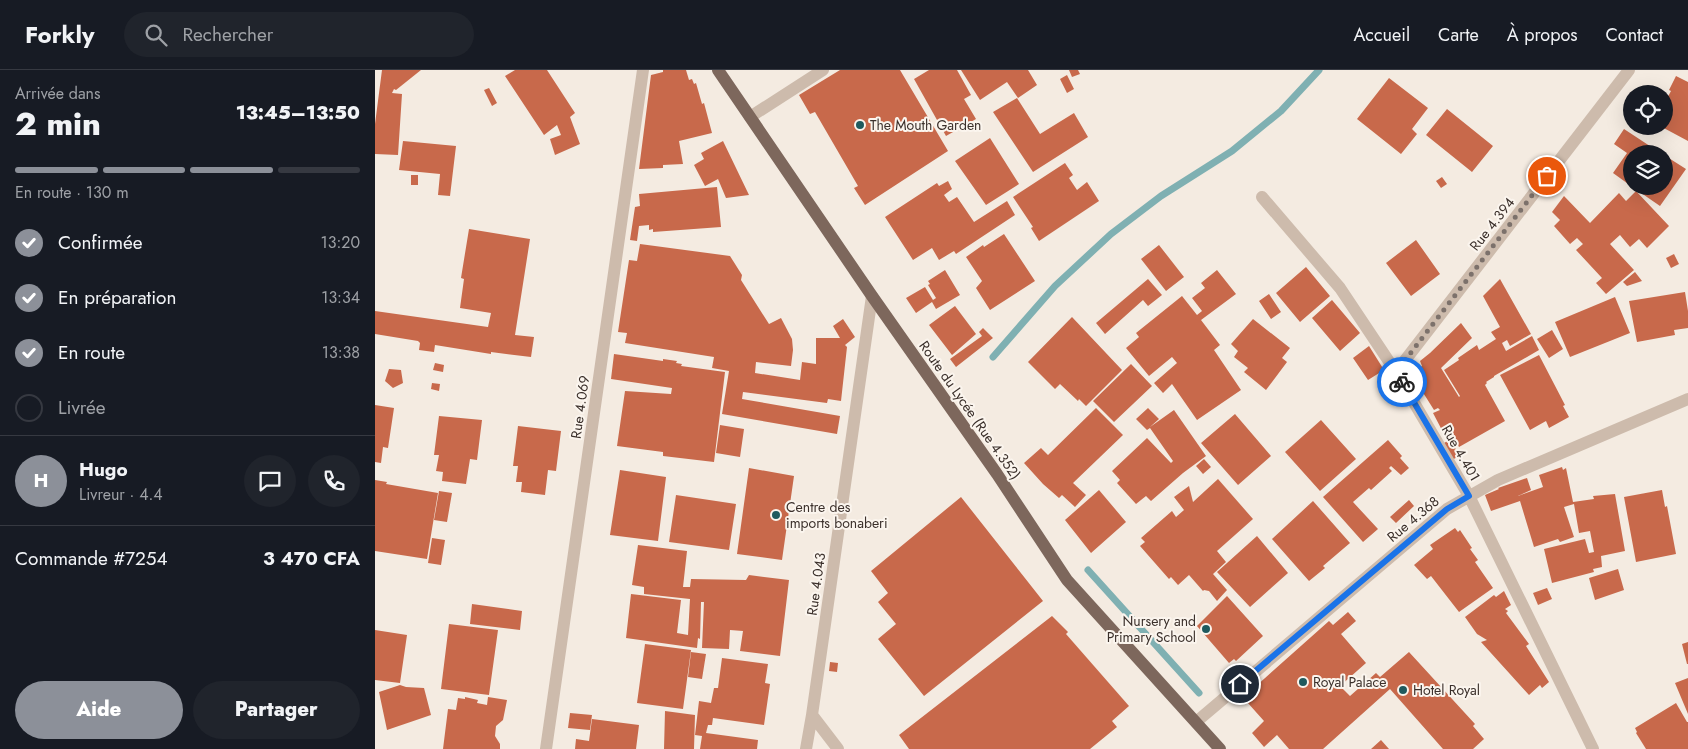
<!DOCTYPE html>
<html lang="fr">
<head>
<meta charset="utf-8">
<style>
  :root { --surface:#171b24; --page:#20242c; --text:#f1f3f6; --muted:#9ea1a6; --line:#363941; --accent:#8c9099 }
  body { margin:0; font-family:Jost,sans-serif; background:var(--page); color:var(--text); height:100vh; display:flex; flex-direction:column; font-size:19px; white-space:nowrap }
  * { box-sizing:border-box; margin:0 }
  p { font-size:16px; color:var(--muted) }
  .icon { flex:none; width:28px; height:28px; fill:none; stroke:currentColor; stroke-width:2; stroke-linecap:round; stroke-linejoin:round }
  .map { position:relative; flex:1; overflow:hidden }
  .panel { display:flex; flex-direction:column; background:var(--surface); width:375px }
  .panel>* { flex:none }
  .fabs { position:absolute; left:1248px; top:15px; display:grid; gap:10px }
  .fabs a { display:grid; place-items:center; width:50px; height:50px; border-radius:50%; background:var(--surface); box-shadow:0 5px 20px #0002; font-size:25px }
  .pin { position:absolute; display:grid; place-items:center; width:42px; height:42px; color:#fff; margin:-21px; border:2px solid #fff; border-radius:50%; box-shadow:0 1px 5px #0007 }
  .courier { position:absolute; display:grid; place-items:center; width:50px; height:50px; margin:-25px; border:4px solid #1a73e8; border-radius:50%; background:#fff; color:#222; box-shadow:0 1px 6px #0007 }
  .overview em { font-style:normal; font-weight:800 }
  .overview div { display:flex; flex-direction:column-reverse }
  .overview { display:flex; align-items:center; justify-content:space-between; height:85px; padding:0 15px }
  h1 { font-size:32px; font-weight:800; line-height:38px }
  .bar { display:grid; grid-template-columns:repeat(4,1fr); gap:8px 5px; align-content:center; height:60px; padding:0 15px }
  .bar i { height:6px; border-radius:4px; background:var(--line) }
  .bar .selected { background:var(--accent) }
  .bar p { grid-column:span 4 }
  .line { display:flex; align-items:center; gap:12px; padding:0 15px; border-top:1px solid var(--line) }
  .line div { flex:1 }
  .round { display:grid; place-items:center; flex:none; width:52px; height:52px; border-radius:26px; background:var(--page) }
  ol { padding:0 15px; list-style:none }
  li { display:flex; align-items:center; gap:15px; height:55px }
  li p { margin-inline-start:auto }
  li .icon { padding:5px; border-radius:50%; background:var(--accent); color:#fff; stroke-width:4 }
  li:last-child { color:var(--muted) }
  li i { width:28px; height:28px; border:2px solid var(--line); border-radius:50% }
  .primary-button { display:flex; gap:10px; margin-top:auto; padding:10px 15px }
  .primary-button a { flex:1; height:58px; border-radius:30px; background:var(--accent); color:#fff; font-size:20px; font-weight:800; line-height:58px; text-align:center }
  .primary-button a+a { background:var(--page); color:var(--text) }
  header { display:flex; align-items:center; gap:30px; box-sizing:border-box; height:70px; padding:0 25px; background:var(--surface); border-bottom:1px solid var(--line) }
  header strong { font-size:24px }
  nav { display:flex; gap:28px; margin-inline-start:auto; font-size:18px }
  .search { width:350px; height:45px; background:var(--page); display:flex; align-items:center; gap:12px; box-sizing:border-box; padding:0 18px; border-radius:28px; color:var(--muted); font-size:19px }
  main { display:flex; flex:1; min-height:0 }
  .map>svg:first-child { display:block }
</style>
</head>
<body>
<header>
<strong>Forkly</strong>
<div class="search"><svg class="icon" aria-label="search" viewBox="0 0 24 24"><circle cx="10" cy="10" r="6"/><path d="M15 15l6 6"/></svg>Rechercher</div>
<nav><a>Accueil</a><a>Carte</a><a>À propos</a><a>Contact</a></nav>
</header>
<main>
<section class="panel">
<div class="overview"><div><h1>2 min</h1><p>Arrivée dans</p></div><em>13:45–13:50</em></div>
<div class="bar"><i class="selected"></i><i class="selected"></i><i class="selected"></i><i></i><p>En route · 130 m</p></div>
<ol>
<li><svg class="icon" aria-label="check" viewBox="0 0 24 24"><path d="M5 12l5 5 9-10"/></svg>Confirmée<p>13:20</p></li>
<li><svg class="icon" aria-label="check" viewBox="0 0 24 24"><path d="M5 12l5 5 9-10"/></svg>En préparation<p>13:34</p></li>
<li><svg class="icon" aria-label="check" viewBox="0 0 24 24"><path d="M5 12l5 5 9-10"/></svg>En route<p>13:38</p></li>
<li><i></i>Livrée</li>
</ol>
<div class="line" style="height:90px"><b class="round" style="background:var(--accent);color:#fff">H</b><div><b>Hugo</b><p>Livreur · 4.4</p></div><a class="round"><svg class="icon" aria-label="chat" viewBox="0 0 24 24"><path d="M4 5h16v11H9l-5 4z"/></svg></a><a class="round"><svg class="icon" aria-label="phone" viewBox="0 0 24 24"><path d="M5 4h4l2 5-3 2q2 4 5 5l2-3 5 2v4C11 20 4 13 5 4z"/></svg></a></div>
<div class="line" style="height:65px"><div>Commande #7254</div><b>3 470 CFA</b></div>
<div class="primary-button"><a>Aide</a><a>Partager</a></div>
</section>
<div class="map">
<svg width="1313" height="679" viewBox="0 0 1313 679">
  <rect width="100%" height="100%" fill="#f4ebe1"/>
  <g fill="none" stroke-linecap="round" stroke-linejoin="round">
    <!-- stream -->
    <path stroke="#7fb0b2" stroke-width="7" d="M618,287L680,216L736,164L786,126L857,81L906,41L944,0
      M713,500L824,623"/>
  </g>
  <!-- building -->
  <path fill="#c8694b" d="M7,0H46L21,20L19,19L17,23L27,24L23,85L0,84V54Z
    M140,0H172L200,43L195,47L205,74L180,85L175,69L186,65L182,55L169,65L130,6Z
    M288,0H311L314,10L317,9L319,14L321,13L327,34L329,33L337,63L304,71L308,94L288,95V98L264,99L276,5L288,2Z
    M465,0H525L573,81L490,135L479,118L483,116L440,42L435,44L424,25Z
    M554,0H582L596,25L589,29L601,49L571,66L539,9Z
    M586,0H653L662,15L643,28L632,12L605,30Z
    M694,0H703L705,4L697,7Z
    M692,5L699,19L692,23L685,9Z
    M1301,6L1313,12V71L1285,56H1289V34L1296,21L1294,20Z
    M1014,8L1053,38L1037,59L1042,64L1026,84L982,49Z
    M114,18L122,33L117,36L109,20Z
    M642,28L665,64L699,43L713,67L658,102L618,42Z
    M1072,39L1118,76L1097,102L1051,65Z
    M1249,59L1287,84H1256V116L1238,103L1252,83L1239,74Z
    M615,68L644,114L611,135L580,91Z
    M28,71L81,76L75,126L63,125L65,104L24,100Z
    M348,71L374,125L351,128L343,109L330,116L319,95L329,89L326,83Z
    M1289,85L1311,99L1285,136L1256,116H1289Z
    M690,93L698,105L694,108L702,120L712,112L724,131L664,171L656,158L658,157L638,127Z
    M36,105H43V115H36Z
    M1067,107L1072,114L1066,118L1061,111Z
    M573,111L577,119L569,125L574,132L582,127L599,152L632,131L640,145L581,184L579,181L564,190L557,178L538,190L510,147L562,113L564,116Z
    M342,117L346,157L278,162V159L274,160V155L264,156L262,171L255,170L260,137L265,136L264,124Z
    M1261,121L1294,156L1272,178L1264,169L1255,177L1245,165L1235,174L1259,200L1231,224L1221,213L1227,208L1201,180L1208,174L1202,168L1195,174L1179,156L1185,150L1177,142L1189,126L1215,153L1244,123L1251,131Z
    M94,159L155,169L140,265L159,267L156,287L116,282V284L60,275L59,282L44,280L45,273L43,271L0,264V241L113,257L116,243L85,238L89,209L86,208Z
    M629,164L660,211L615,240L601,218L607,211L591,187L608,175L609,177Z
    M1041,170L1065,204L1036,226L1011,193Z
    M265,174L355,186L367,205L366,210L394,254L406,248L417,269L418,280L416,296L381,292L380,303L425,310L427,292L441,294V268H465L458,256L468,249L480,267L470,275L472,277L466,331L453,329L452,333L368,322L367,329L465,346L462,364L347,344L354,301L337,298L339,287L250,273L252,263L243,262L254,190L262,191Z
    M784,175L809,207L791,221L766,189Z
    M1299,184L1304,194L1296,198L1291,188Z
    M931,197L955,226L925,252L901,223Z
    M570,200L585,225L561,239L557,232L541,243L531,228L550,217L558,230L561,228L553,215L555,214L553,211Z
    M842,200L861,224L826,250L845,275L839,280L866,320L822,350L797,314L788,323L779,313L802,293L797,287L774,306L751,278L764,267L761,263L807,226L822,245L827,241L817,228L830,218L826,213Z
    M1260,202L1267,211L1252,216L1248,212Z
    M773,209L787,225L773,236L768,230L730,264L721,253Z
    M1125,209L1156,264L1135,276L1132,270L1127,273L1131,281L1157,266L1164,280L1119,306V307L1111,312L1112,313L1110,315L1130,351L1084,377L1075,360L1069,364L1058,343L1065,340L1063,338L1059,340L1042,313L1049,308L1044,298L1047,296L1045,291L1055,283L1086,253L1097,268L1066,298L1084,327L1085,326L1069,300L1084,290L1083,288L1102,275L1104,280L1121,269L1116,262L1125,257L1108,226Z
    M1310,222L1313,241V258L1299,260L1300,265L1262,272L1254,231Z
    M894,224L906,242L896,249L884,231Z
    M1240,227L1255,263L1195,287L1180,252Z
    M957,230L985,263L965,281L937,248Z
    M580,236L601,264L577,285L554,255Z
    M697,247L747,300L711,336L704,329L703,331L685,314L680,319L653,292Z
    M878,249L915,278L907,288L912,292L891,320L869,302L873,298L859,287L863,281L856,274Z
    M608,258L618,268L581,297L575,289L607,266L604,262Z
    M1177,260L1188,279L1174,288L1162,269Z
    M994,276L1009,300L993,310L978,288Z
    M239,284L288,291V289L302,291L301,293L307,294L306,296L350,302L339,392L288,386V382L242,376L250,321L296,324L297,318L236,309Z
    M1164,285L1190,335L1188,336L1194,347L1174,358L1171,351L1155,360L1125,305Z
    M60,293L69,295L68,302L58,300Z
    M756,294L777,316L739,352L718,331Z
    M14,299L26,300L28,313L18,318L10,311Z
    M57,313L65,314L64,321L56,319Z
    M0,335L19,338L13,378L8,377L6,393L0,392Z
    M721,338L748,365L698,413L711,425L700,437L687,425L684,428L668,414L649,393L666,378L673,385Z
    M773,338L784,349L775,357L799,340L831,386L808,403L776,431L771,426L761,434L742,413L745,410L737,401L772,368L796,393L798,391L775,358L772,360L761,349Z
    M860,344L896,386L863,415L826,373Z
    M64,346L107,350L102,390L95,389L91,414L67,411L68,402L61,401L64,385H59Z
    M946,350L981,389L945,421L910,382Z
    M345,355L369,359L365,387L341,383Z
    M143,356L186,361L181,401L173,400L170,425L146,422L147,412H141L143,396H138Z
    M1076,369L1084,386L1077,390L1069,373Z
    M1013,370L1027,386L1025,388L1034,398L1026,405L1016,396L1014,398L1017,401L996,420L994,418L978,432L1003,459L988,472L948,427Z
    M829,389L836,397L828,404L821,396Z
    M1187,397L1188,400L1191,398L1198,432L1219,429L1218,426L1240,424L1250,481L1226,486L1227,497L1218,499L1219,502L1177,513L1169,479L1210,469L1214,483L1219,482L1215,461L1204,463L1199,434L1189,437L1199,467L1185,472L1183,469L1159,477L1145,431L1116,441L1110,425L1124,419L1123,418L1152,408L1156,420L1143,426L1168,417L1164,405Z
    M374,398L419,406L407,490L362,484Z
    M245,400L291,407L283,471L235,465Z
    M843,409L878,449L842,481L851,492L838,504L852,520L842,531L834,521L829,520L828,521L814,505L803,515L796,507L794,509L765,476L770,472L766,468L797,441L801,447L809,440L799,427L814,416L818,432Z
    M0,410L12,412L11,414L63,423L52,489L0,481Z
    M724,420L751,452L716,483L690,450Z
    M1287,420L1290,437L1292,436L1301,484L1261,492L1249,427Z
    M64,421L77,423L72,452L59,450Z
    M301,425L361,434L354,480L294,472Z
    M586,427L668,531L549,626L503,569L521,554L503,532L513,523L496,501Z
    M1034,430L1039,436L1021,453L1015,447Z
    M938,431L975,473L948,496L950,498L934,511L897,469Z
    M1080,458L1083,462L1085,460L1097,478L1095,479L1103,490L1100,492L1118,518L1084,542L1056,506L1052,509L1039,495L1058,479L1055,475Z
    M882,466L913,503L875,537L842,502Z
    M57,468L70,470L66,495L53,493Z
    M263,475L312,481L308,517H315L316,509L371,510L374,505L414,510L405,586L365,581L368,561L355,560L354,579L327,578L329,532H326L325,569L323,568L322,578L251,568L256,524L306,530L302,563L313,565L315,529L269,524V517L257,515Z
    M1243,499L1249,520L1220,530L1214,508Z
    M1172,518L1177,529L1163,535L1158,523Z
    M1129,521L1136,535L1130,539L1133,541L1131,543L1154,574L1151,576L1174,612L1167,618L1165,615L1154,625L1106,572L1112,570L1102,564L1090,547L1119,525L1121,527Z
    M852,526L888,566L861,591L859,589L854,593L822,556Z
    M97,534L147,541L145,560L95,554Z
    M973,542L981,551L966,564L991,593L965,616L975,626L1001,603L1005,607L1034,582L1100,654L1098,656L1109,669L1098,679H1068L1015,619L948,679H914L902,665L889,677L877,663L889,651L872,632L878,626L880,617L954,551L958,555Z
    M677,546L693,562L691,564L754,636L737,651L742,657L715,679H534L524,665Z
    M74,554L123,560L114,625L66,619Z
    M0,560L32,565L25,613L0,610Z
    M1313,572V594H1312L1307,574Z
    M270,574L316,580L308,639L262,633Z
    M316,582L331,584L327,609L313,607Z
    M347,588L393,594L390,613L395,614L389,655L338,648L337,655H333L331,663L383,670L382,679H325L327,666L320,665L324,631L336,633L339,618H343Z
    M455,592L463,593L462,602L454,601Z
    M1313,608V644L1300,613Z
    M25,615L31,617L49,618L56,645L12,660L4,622Z
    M90,627L103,630L102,633L112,635L113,627L132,630L128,650L121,656L120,666L125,674V679H68L73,639L81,640L83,628L90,629Z
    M1301,633L1312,652H1313V679H1271L1261,663L1262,662L1260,658Z
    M290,641L320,645L319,679H289Z
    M195,643L217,645L215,660L193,658Z
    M217,649L264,655L261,679H200L201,669L214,671Z
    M1006,670L1014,679H996Z"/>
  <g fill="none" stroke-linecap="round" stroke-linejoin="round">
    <!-- minor -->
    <path stroke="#cdbbac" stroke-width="12" d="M375,47L448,0
      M887,127L965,218L1021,302L1094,426L1218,679
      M1021,302L1254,0
      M821,652L1072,439L1123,410L1313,329
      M171,679L268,0
      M431,679L437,645
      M463,679L437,645L497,226"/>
    <!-- major -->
    <path stroke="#7d675c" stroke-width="12" d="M343,0L497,226L622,404L692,510L845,679"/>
  </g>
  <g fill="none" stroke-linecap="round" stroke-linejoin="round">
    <!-- done -->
    <path stroke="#7c716b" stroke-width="5" stroke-dasharray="0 9" d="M1027,312L1021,302L1172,106"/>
    <!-- route -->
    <path stroke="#1a73e8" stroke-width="6" d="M865,614L1072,439L1094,426L1027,312"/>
  </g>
  <!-- markers -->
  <g fill="#1f5a5e" stroke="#fbf5ee" stroke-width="2">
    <circle cx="485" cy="55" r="5"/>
    <circle cx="401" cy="445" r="5"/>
    <circle cx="831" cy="559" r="5"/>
    <circle cx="928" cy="612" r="5"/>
    <circle cx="1028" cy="620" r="5"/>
  </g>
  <g text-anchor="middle" stroke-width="4" stroke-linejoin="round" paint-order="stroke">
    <!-- poi labels -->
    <g font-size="14" fill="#3b302b" stroke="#fbf5ee" text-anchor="start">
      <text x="495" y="60">The Mouth Garden</text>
      <text x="411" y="442">Centre des<tspan x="411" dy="16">imports bonaberi</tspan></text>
      <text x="821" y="556" text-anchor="end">Nursery and<tspan x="821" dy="16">Primary School</tspan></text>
      <text x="938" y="617">Royal Palace</text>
      <text x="1038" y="625">Hotel Royal</text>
    </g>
    <!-- street labels -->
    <g font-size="14" fill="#3b302b" stroke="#fbf5ee">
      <text transform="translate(1117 154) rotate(-52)" y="5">Rue 4.394</text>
      <text transform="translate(205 337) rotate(-82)" y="5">Rue 4.069</text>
      <text transform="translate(595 340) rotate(55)" y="5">Route du Lycée (Rue 4.352)</text>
      <text transform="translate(1086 383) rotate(60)" y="5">Rue 4.401</text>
      <text transform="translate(1038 449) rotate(-40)" y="5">Rue 4.368</text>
      <text transform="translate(441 514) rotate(-82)" y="5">Rue 4.043</text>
    </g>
  </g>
</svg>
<div class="fabs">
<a><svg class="icon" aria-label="locate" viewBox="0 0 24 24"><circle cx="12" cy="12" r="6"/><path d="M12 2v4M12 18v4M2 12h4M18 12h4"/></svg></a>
<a><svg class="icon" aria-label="layers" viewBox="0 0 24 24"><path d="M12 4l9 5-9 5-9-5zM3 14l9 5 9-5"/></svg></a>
</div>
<div class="pin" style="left:1172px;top:106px;background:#ea580c"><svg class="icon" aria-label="bag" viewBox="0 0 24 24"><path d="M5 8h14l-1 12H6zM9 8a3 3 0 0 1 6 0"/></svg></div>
<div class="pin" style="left:865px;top:614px;background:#1f2937"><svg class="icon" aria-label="home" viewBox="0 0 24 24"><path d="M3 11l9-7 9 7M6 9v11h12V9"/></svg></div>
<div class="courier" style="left:1027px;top:312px"><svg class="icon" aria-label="bike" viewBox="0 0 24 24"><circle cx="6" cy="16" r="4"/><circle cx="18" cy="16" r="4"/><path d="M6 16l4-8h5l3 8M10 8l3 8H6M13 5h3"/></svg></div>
</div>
</main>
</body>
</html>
